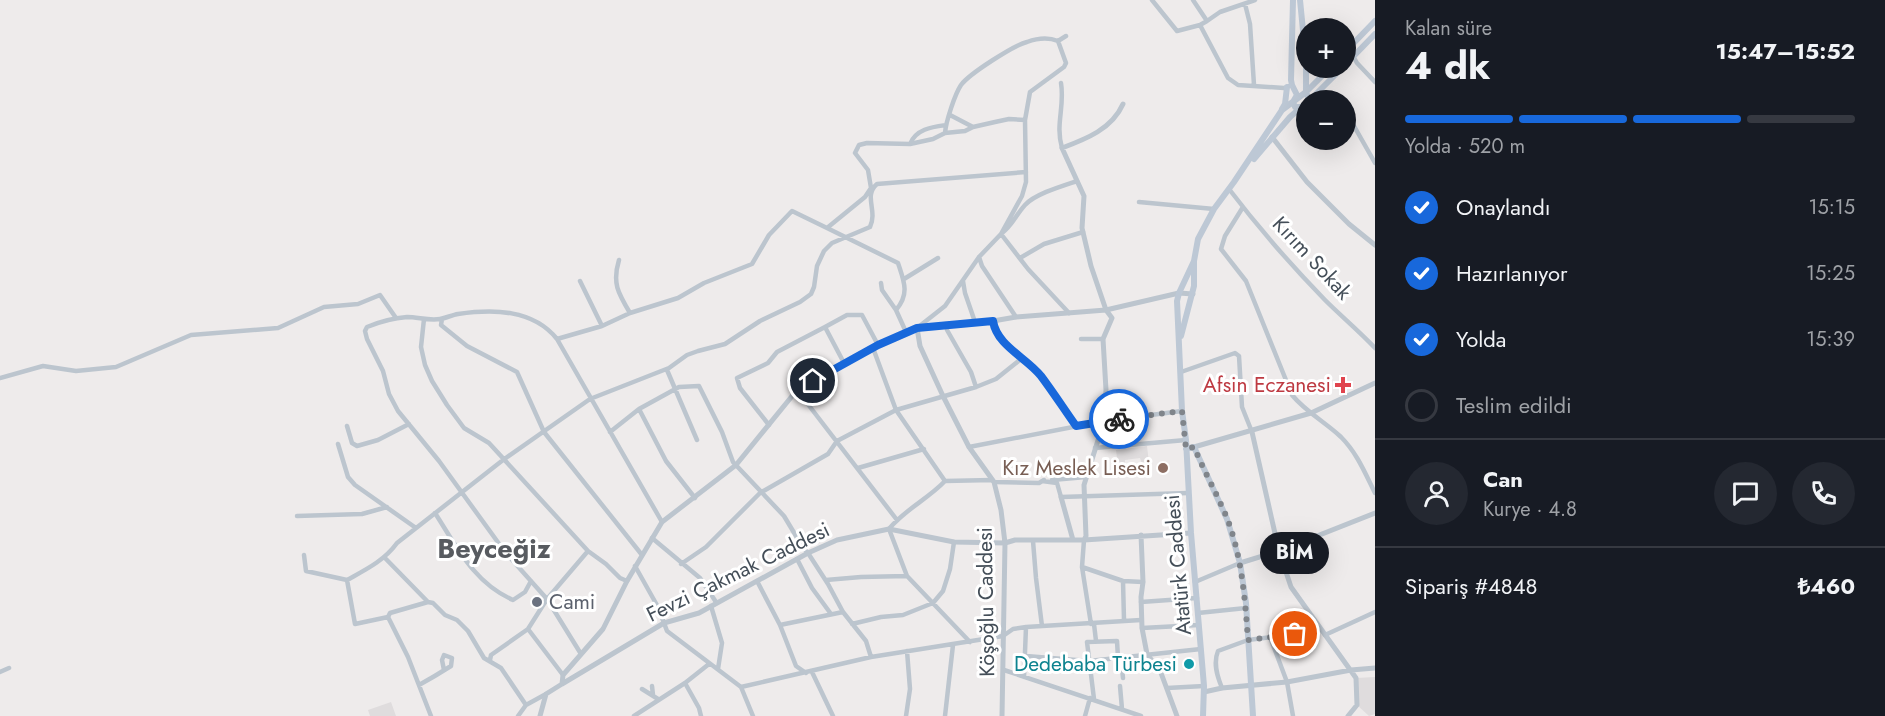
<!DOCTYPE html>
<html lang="tr">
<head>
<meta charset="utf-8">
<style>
  :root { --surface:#171b24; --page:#242831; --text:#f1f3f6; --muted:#9ea1a6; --line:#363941; --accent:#1868db }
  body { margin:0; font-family:Jost,sans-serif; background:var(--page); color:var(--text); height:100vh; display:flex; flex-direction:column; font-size:22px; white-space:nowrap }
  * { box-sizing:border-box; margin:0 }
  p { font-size:20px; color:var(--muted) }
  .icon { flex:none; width:33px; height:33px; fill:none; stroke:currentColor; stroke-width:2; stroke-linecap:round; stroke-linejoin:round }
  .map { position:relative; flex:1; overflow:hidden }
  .sheet { display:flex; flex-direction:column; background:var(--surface); width:510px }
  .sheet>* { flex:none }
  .tools { position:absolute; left:1296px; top:18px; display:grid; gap:12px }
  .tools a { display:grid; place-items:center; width:60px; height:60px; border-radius:50%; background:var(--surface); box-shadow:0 6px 24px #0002; font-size:30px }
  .pin { position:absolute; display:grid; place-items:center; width:51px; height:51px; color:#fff; margin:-26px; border:3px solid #fff; border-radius:50%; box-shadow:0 2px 6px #0007 }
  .courier { position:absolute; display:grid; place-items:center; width:60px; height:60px; margin:-30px; border:4px solid #1868db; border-radius:50%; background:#fff; color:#222; box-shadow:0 2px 8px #0007 }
  .bubble { position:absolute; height:42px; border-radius:21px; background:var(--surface); box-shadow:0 6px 24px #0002; font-size:20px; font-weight:700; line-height:42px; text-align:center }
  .headline em { font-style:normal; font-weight:700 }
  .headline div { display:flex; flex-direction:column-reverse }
  .headline { display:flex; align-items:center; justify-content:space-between; height:102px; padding:0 30px }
  h1 { font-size:39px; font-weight:700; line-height:45px }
  .bar { display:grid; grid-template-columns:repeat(4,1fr); gap:9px 6px; align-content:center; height:72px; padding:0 30px }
  .bar i { height:8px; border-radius:4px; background:var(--line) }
  .bar .active { background:var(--accent) }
  .bar p { grid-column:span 4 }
  .line { display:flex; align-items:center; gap:15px; padding:0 30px; border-top:2px solid var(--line) }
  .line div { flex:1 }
  .round { display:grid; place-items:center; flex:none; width:63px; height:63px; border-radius:32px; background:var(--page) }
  ol { padding:0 30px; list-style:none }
  li { display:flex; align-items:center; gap:18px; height:66px }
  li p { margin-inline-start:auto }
  li .icon { padding:6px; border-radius:50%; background:var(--accent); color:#fff; stroke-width:4 }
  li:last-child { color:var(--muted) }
  li i { width:33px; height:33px; border:3px solid var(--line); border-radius:50% }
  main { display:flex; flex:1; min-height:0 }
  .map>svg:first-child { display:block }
</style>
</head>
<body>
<main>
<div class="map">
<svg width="1375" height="716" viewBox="0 0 1375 716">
  <rect width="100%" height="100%" fill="#eeebeb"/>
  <!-- education -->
  <path fill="#dfdcdd" d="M1147,446L1149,463L1142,464L1140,458L1125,460V466H1118L1116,450Z
    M1375,677V714L1369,716L1357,705L1356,678Z
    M391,702L396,716H370L368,710Z"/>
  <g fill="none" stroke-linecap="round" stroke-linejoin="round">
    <!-- minor -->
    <path stroke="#bcc5ce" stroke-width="4.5" d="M1152,0L1177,31L1200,25
      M1193,0L1207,21L1200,25L1228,78L1238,85L1284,88L1289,86
      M1245,4L1250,24L1254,85
      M1207,21L1220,12L1255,0
      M1353,56L1357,63L1375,82
      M1061,83C1065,107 1055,124 1062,148
      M1318,93L1327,100
      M950,115L973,127
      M1346,115L1350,119L1375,163
      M945,133C946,121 955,94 961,85C969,74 1014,45 1027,42C1038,38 1048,37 1058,41
      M910,144C916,129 932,127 946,125
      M1229,189C1258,227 1291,265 1325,300C1341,316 1359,331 1375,348
      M1139,202L1214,209
      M1243,207L1225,236L1221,249L1246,281L1292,395C1306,412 1325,422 1341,437C1357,453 1365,473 1375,493
      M979,257L982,266L1016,317
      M1020,258L1044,244L1083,232
      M619,260C612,283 618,293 630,313
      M904,279L938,258
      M580,281L602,326
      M963,281L965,293L975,322
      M881,283L882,290L896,310
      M1069,313L1028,269L1001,234C1013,225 1015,216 1025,205C1035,194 1062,186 1077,181
      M424,319L421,347L425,365L432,381L447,405L464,428L489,443L588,551L606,564L620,578L627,581
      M442,319L441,325L467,346L517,372L544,432L642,555
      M993,321C997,346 1026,357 1041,376C1053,392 1064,409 1076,426
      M946,324L947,330L971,372L976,387
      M825,327L847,315H862L878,345
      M917,328L945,306L979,257L1001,234L1022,196L1026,182L1025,120L1030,92L1064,67L1066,63L1058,41L1066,36
      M906,332L896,310C910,294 904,281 898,263L827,228L865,197L871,188L868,170L855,153L859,145L867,143L910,144L933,139L945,133L965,131L973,127L995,122L1009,119L1025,120
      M557,339L602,326L630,313L678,298L704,283L752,264L769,235L792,211L827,228
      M1081,339H1103
      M873,348L896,410L945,481
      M667,370L697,440
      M1181,372L1235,353L1239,356L1242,407L1252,432
      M0,378L43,366L76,371L116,367L191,335L278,328L324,307L358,304L380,295L396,318
      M797,390L897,520
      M639,409L666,461L695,498
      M769,425L740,388L737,378L768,363L777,352L825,327L844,363
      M347,426L352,443L357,446L378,440L409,424
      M610,432L639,409L679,387L699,386L722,432L733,462L784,516L802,546L808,553L828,584L843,612L866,641L871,657
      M338,444L348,477L355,485L416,528
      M969,447L1104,421L1182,411
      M1095,448L1186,440
      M858,468L924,449
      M1052,480L1086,477
      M1042,481L1057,483L1061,497L1188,493
      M994,482L1039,483L1044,480
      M435,513C457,547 474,583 513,600L525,592L531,581
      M297,516L362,514L387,507
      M652,538L700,578L716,602
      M1084,540L1082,567L1091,624
      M1033,541L1036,578L1042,626
      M304,555L306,571L347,580
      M384,557L428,602
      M797,559L812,588L831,614
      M681,564L706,547L760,493L828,454L837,441L896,410L976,387L996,379L1021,359
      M635,566L658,607L667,631L741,687L753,716
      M1082,567L1123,581L1143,582
      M826,580L861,577L907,576
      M757,581L780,625L796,666L806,673
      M1123,581L1124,620
      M1195,582L1240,563
      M1141,602L1197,598
      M711,606L722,643L718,669
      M1198,613L1246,608
      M388,617L355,624L347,580C365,570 384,561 397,543L503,460L590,399L669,368L687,355L698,351L725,344L760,321L800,302L811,294L814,287L817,266L824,251L832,243L870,227C878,210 863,196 877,184L1026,172
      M852,624L881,617L903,615L933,603L943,591L950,569L954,542
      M1094,624L1096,641
      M780,625L843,612
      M1142,628L1199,625
      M528,629L563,675
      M1325,635L1375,612
      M1270,637L1287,682L1293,716
      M970,642L907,576L889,529C904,510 928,499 945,481L992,480
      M581,654L547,599L505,552L439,461L398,411L389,394L383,371L367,339L365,331L367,327C379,322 394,318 407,317C418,317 429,321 440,319C446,318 452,315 458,314C493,309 533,309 557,339L662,522
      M1026,656L1089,661L1201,649
      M1121,658L1123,678
      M490,660L491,655L528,629L547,599L588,551
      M1004,670L1141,716
      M0,672L9,668
      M812,672L833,716
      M1024,677L1026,627
      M685,683L699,708L701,716
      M419,685C430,679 440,673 451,666L452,658L444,655L442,660L444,670
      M652,686L653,695
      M1120,686L1122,709
      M741,687L871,657L1003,636L1013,629L1026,627L1141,620
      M1167,688L1204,686
      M1222,688C1217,676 1213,663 1218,651L1248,640L1295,634L1317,625
      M642,689L658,699
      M1094,699L1087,642L1117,641L1118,658
      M431,716L408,657L388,617L390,613L428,602L433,603L445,615L457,620L468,631L484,658L501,668L526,705
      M518,716L526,705L546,694
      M634,716L685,683L709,664
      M906,716L910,689L907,651
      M945,716L953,645
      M1085,716L1090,698"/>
    <!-- tertiary -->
    <path stroke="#bcc5ce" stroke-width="5" d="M1272,137L1307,182L1349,224L1375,245
      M917,328L920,346L943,396L969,447L994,482L1001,510L1005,543L1002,716
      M1252,432L1279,551L1291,587L1356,678L1357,705L1348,716
      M1194,447L1311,413L1375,383
      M1061,497L1073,540
      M1141,535L1143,582L1141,597L1142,628L1147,654L1161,673L1177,716
      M1084,540L1086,536L1084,485L1104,421L1106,390L1103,339L1112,318L1106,310L1091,266L1082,228L1084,196L1062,148C1086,139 1112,129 1123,104
      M1240,563L1279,551L1375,513
      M562,684L664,623L699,613L808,553L837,540L889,529L954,542L1005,543L1015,540H1084L1191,533
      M1204,692L1222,688L1287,682L1351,670L1375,668
      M540,716L546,694L562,684L563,675L603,629L627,581L662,522L736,465L797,390L878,345L917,328L993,321L1016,317L1106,310L1179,293L1193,294"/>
    <!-- secondary -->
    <path stroke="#bdc8d5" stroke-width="6" d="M1293,0L1291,80L1292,85L1297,95L1293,102L1295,107H1303
      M1300,0L1306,61V92L1309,100
      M1346,51L1375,21
      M1346,64L1375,34
      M1310,100L1342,68
      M1282,109L1285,104L1287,87
      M1254,159L1290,117L1306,103
      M1194,261L1179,293L1177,301L1182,411L1186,440L1191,533L1204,686L1203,716
      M1181,336L1194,286V261L1198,239L1214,209L1234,182L1282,110L1306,92L1330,68
      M1186,449L1194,447L1227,519L1240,563L1246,603L1253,716"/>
  </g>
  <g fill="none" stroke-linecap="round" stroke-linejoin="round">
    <!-- done -->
    <path stroke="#80858b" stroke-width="6" stroke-dasharray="0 10.8" d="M1119,419L1182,411L1186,449L1194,447C1204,471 1217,494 1227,518C1242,557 1245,599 1248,640L1295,634"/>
    <!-- route -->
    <path stroke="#1868db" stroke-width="8" d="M813,381L878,345L917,328L993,321C997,346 1026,357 1041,376C1053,392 1064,409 1076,426L1119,419"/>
  </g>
  <!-- markers -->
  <path fill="#e0444e" stroke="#fff" stroke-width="2" d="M1340 376h6v6h6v6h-6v6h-6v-6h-6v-6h6z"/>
  <circle fill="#8d6e63" stroke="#fff" stroke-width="2" cx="1163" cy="468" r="6"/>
  <circle fill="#6b7280" stroke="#fff" stroke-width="2" cx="537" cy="602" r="6"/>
  <circle fill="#0f9aa8" stroke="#fff" stroke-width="2" cx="1189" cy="664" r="6"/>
  <g text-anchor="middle" stroke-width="6" stroke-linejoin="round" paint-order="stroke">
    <!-- street labels -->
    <g font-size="21" fill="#444e58" stroke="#fff">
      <text transform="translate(1312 258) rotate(47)" y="7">Kırım Sokak</text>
      <text transform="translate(1178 565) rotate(-95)" y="7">Atatürk Caddesi</text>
      <text transform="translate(738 572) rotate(-26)" y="7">Fevzi Çakmak Caddesi</text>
      <text transform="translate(986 602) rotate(-91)" y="7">Köşoğlu Caddesi</text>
    </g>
    <!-- health labels -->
    <g font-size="21" fill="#be3a42" stroke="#fff" text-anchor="end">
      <text x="1331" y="392">Afsin Eczanesi</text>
    </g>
    <!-- education labels -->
    <g font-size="21" fill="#785e54" stroke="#fff" text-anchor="end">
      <text x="1151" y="475">Kız Meslek Lisesi</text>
    </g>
    <!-- worship labels -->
    <g font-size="21" fill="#5b616d" stroke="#fff" text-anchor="start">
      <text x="549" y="609">Cami</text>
    </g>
    <!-- culture labels -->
    <g font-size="21" fill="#0d838f" stroke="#fff" text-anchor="end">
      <text x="1177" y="671">Dedebaba Türbesi</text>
    </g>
    <!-- district labels -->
    <g font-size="27" font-weight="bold" fill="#585b60" stroke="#fff">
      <text x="494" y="558">Beyceğiz</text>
    </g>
  </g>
</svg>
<div class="tools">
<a>+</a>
<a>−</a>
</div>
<div class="pin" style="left:1295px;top:634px;background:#ea580c"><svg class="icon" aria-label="bag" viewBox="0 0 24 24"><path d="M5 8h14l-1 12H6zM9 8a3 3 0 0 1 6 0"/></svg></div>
<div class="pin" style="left:813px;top:381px;background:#1f2937"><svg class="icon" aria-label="home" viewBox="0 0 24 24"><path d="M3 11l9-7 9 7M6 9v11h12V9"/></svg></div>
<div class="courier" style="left:1119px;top:419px"><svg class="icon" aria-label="bike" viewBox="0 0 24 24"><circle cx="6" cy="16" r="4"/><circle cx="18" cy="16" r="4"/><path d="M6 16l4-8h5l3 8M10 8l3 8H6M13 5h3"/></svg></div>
<div class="bubble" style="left:1260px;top:532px;width:69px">BİM</div>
</div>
<section class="sheet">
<div class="headline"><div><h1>4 dk</h1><p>Kalan süre</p></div><em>15:47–15:52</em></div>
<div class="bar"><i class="active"></i><i class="active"></i><i class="active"></i><i></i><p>Yolda · 520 m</p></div>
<ol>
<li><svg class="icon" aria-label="check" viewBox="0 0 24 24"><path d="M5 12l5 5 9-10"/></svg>Onaylandı<p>15:15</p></li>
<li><svg class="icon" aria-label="check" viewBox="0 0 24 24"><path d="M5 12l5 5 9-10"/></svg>Hazırlanıyor<p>15:25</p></li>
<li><svg class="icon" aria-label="check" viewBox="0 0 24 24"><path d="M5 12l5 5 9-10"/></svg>Yolda<p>15:39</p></li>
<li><i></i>Teslim edildi</li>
</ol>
<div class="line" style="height:108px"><a class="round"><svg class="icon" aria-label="person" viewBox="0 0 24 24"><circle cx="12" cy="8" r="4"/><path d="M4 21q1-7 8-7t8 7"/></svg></a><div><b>Can</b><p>Kurye · 4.8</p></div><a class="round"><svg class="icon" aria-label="chat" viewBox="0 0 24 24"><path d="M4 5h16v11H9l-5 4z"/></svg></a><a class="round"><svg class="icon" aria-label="phone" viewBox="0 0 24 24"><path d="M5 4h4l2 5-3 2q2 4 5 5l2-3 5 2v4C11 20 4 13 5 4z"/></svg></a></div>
<div class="line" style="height:78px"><div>Sipariş #4848</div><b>₺460</b></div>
</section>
</main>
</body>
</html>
